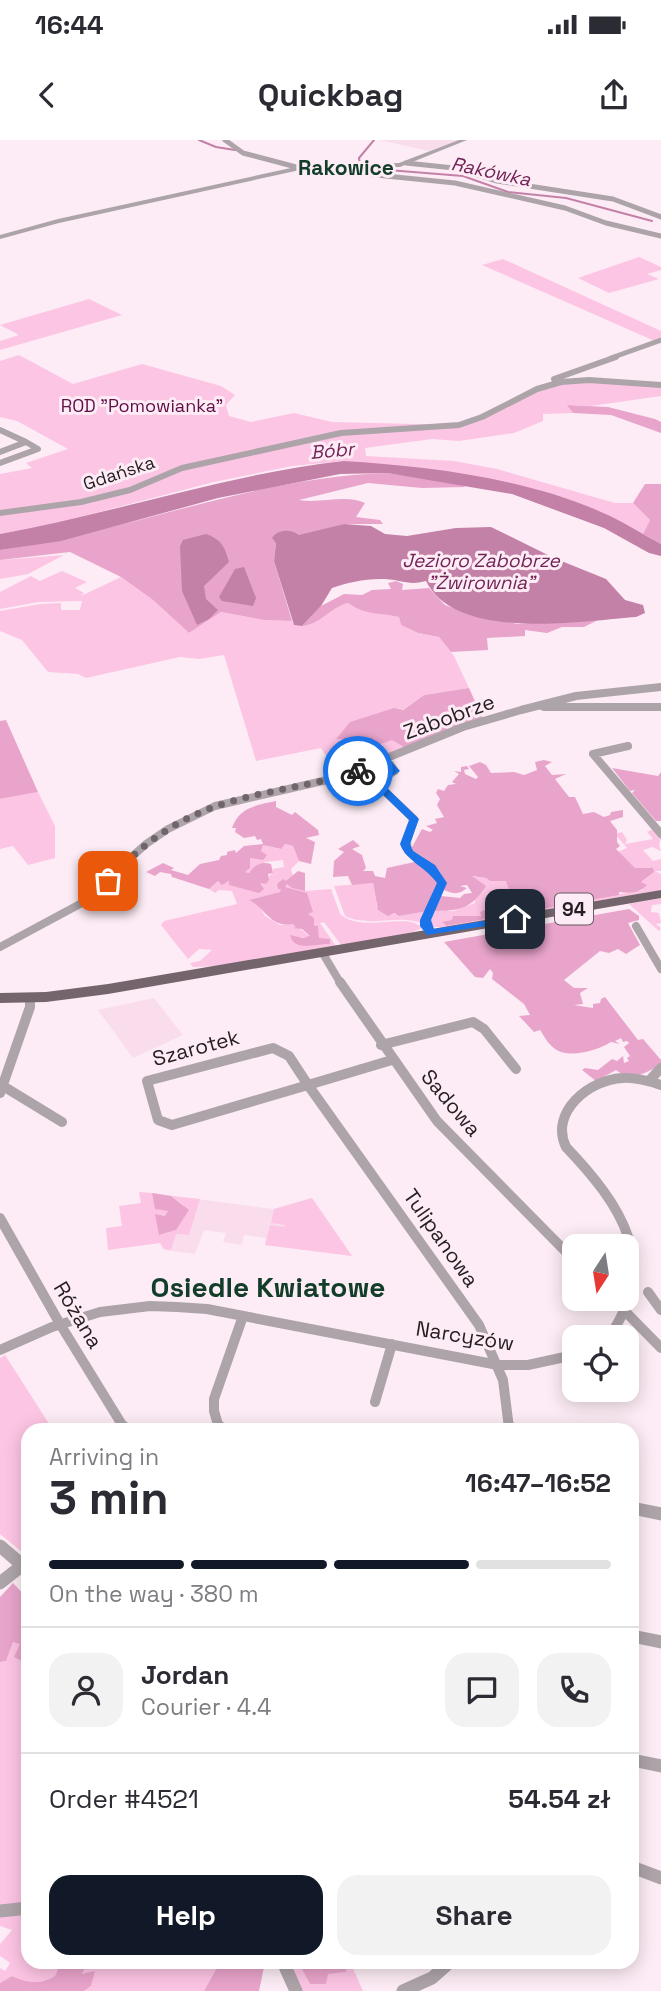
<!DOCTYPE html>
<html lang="en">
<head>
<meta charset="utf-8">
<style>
  :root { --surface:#fff; --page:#f2f2f3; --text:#2b2b33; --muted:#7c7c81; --line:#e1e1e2; --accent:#111827 }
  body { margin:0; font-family:"Space Grotesk",sans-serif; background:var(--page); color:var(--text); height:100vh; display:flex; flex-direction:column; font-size:26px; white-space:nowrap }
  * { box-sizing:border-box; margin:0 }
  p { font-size:23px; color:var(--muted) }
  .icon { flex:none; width:38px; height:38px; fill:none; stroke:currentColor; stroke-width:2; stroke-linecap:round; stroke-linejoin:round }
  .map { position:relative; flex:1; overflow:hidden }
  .panel { position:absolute; left:21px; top:1283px; width:618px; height:546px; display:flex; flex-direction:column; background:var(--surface); border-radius:21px; box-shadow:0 4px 18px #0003 }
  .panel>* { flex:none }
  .needle { width:46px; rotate:192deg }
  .controls { position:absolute; left:562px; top:1094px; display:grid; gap:14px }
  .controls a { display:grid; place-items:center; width:77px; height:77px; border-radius:14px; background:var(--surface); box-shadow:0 4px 18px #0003; font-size:35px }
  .pin { position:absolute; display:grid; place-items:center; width:60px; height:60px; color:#fff; margin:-30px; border-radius:14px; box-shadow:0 4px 10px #0006 }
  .courier { position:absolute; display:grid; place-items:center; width:70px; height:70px; margin:-35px; border:5px solid #1a73e8; border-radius:50%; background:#fff; color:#222; box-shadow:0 2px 9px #0007 }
  .headline em { font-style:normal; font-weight:700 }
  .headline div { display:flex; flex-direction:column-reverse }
  .headline { display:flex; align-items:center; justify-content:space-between; height:119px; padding:0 28px }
  h1 { font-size:46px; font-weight:700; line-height:52px }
  .bar { display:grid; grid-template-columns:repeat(4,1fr); gap:10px 7px; align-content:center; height:84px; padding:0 28px }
  .bar i { height:9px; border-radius:5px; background:var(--line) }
  .bar .selected { background:var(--accent) }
  .bar p { grid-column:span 4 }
  .line { display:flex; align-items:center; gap:18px; padding:0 28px; border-top:2px solid var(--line) }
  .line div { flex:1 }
  .round { display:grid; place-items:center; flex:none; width:74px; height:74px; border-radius:21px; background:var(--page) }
  .primary-button { display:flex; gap:14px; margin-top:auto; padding:14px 28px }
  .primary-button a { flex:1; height:80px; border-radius:21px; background:var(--accent); color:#fff; font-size:28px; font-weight:700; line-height:80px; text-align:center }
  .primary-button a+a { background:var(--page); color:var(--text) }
  .status { display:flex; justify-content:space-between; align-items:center; height:49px; padding:0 35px; background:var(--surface); direction:ltr }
  .status svg { height:19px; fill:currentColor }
  header { display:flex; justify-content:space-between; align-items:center; height:91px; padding:0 28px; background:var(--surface); font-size:32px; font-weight:700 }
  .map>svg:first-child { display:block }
</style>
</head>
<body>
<div class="status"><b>16:44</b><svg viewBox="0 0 49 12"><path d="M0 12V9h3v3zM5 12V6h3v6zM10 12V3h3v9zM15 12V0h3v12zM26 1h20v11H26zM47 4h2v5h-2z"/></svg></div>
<header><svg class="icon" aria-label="back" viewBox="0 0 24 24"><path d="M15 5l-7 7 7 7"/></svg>Quickbag<svg class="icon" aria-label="share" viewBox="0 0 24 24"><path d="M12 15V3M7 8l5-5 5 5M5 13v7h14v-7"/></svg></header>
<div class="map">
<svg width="661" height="1851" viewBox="0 0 661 1851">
  <rect width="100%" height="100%" fill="#fdecf5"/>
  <!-- built -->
  <path fill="#fadded" d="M379,0H460L429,11Z
    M154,858L183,895L133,918L98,870Z
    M152,1053L274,1069L312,1058L352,1116L265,1105L266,1098L244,1095L242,1105L223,1102L226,1093L204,1090L195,1114L165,1110L161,1106Z"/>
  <!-- green -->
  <path fill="#fdc5e4" d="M639,117L661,127V130L647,134L659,139L609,153L578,138Z
    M503,119L661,191V201L657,202L482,125Z
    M89,159L122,175L0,210V201L19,195L0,185Z
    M19,215L73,244L142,224L221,246L235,255L226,265L229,276L251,282L294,273L332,282L459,285L554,242L661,244V256L591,266L568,265L573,273L543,274V281L514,293L459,301L432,299L365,308L366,316L454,321L497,329L615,363H633L650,380L643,394L540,351L468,335L344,321L292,326L214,342L53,384L0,394V334L32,328L26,323L68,309L17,281L0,277V221Z
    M64,415L28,434L0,439V420Z
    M62,431L87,442L75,448L84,453L81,456L121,437L153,460L189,493L221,472L264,480L292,481L294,485C323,488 324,468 348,463C368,475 377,472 399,477L401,485L418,493L439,497L454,516L469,548L424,555L360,599L372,607L392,599L409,610L340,637L321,608L256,621L224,515L199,519L180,517L86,538L78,534L48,532L22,500L0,491V471L40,464L61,463V470H80L82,461L39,462L0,469V452L31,436L40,441Z
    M38,652L55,686V718L28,725L13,706L0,709V659Z
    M653,689L661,698L659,705L661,711L652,707L643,710L653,721L661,719V731H655L661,734V750L447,787H431L428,778L433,771H454L475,763L470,736L486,738L490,741L506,740L509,750L505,761L480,772L482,776L453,780L447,786L643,750L641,742L654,732L635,728L618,712L627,708L615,694L622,692L627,700L625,704L653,699L647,692Z
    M285,704L293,706L299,721L291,729L293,736L280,752L250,760L258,764L265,776L280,785L293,784L311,797L293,798L294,800L308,805L329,804L327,799H319L318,786L313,784L308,774L312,772L307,754L285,747L286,743L305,751L331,749L340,774C362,794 408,771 422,788L411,793L341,805L324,782L320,783L336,806L219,826L193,827L190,823L200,821L212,810L199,809L188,819L161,785L164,781L237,764L232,751L219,750L215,753L209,749L218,741L260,743L273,733V729L284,727L283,720L265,722L249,733L244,732L250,717L261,711L263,705L280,709Z
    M373,743L377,767L399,776L428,771L422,783C397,774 370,788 345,776L334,746Z
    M661,758V764L652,765L651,772L659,773L661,783L656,784L661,788L659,791L629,764Z
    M139,1052L152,1053L155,1068L168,1071L166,1076L156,1074L160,1095L176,1090L184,1065L171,1056L200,1059L189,1095L176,1094L171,1110L164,1109L160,1103L108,1110L106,1088L122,1086L119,1066L141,1063Z
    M312,1058L352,1116L265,1105L270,1085L284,1087L285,1085L271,1083L274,1069Z
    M5,1215L53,1290H28V1408L22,1412L0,1394V1218Z
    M13,1502L21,1503L28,1522V1762L0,1766V1522L6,1521Z
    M28,1773V1822H61L55,1836C39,1845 28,1843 12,1836L0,1843V1828L5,1831L10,1823L0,1816V1804L12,1790L0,1786V1777Z
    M101,1822H220L204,1851H84L91,1846L94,1832L82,1834L85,1827L99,1826Z
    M289,1822H298L310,1844H325L328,1834L350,1822L363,1851H302Z"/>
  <!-- forest -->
  <path fill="#e9a4cb" d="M567,265L608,267L655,279L661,282V293L611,275L573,273Z
    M387,333L459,344L466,347L422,348L368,343L299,360C321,364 344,354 365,363L356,377L380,380L383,384H344L276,403L274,421L292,481L264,480L221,472L189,493L153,460L121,437L70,412L0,420V410C131,391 254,337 387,333Z
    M645,344H661V404L643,394L650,380L633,363Z
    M396,441L403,444L402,450L429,448L445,465L472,475L518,484L600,479L584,487H562L547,493L525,490V496L487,498L488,510L451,512L439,497L418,493L401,485L399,477C376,472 368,476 348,463C330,467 322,484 302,486L321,466L344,454L362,455L372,450L391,449L388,443Z
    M469,548L484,581L409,610L392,600L372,607L360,599H336L350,582L394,568L403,570L424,555Z
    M6,580L38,652L0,659V581Z
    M544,620L552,622L545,626L552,635L566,634L555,639L569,657H575L583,674L594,672L604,677L610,675L611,672L623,670V677L610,681L617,690V702L620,706L616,709L635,728H653L654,732L641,742L647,745C639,754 629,753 619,752V755L447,786L442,782L452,780L453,776H481L480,772L505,761L503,754L509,750L506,741H490L486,738L472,736L486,746C471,769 460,771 433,771L441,756L460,758L464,754L472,753L467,745L460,746L467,748C459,755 453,754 444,750C448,730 425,720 411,709L422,689L430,692L433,690L426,686L437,683L435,679L444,677L437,665L440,659L436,653L438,649L444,651L448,645L456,644L452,642L459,634L454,631L461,632V627L467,626L469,629L464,630L465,634L476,639L478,637L469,626L480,622L486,625L491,633L514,632L524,635L537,630L535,622Z
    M612,628L658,636L661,632V681H656L632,653L635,650L630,651Z
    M276,661V667L292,675L295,672L318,690L319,695L306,698L315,702L311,724L299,721L293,706L285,704L281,709L263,705L261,711L267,715L263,720L250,718V728L245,732L249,733C255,725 261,721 271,724L273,733L268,734L269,740L266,744L260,743L264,749L259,753L229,745V741L222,745L218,741L209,749L172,737L171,734L160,732L155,736L146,732L163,723L174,728L171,730L188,735L200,724L219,720L221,716L227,715V712L235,710L236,713L244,706L263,704L261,699L257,700L255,696L244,698L235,692L236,688H232C239,667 257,665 276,661Z
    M353,700L360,706L352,709L362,715L366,728L363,731H373L375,736L385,738L387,728L419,721L439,740L428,771L399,776L394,773L388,776L378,770L373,743L352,745L348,736L333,737L334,721L344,712L338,709Z
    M298,731L305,733V751L292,748L287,744L285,747L307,753L313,772L308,774L314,778V785L318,786L319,798L330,799V804C314,804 294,812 290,795L303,798L310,796L302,789L293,788L296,787L293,784C270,788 266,768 249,760L280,752L281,749H278L277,744L283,739L286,741Z
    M629,769L639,776V780L628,783L640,805L626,814L618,809L609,813L600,811L564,840L574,848H588L580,853L583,864L574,865L593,868V864L600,863L601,859L605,857L638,900L643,899L661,920V925C646,932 632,943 616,930L596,941L582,930L585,928L598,930L612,919L617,921L623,916L624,923L629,921L627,918L630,916L624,907L629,903L627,901L623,902L621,898L615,901L620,904L611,902C599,910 567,920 554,908C548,904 544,896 540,890L534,892L519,876L530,875L524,864L492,839L493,833L490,829L483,838L475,837L444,802Z
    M152,1053L171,1056L189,1070L176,1090L159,1095L155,1074L165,1076L168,1071L155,1069Z
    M13,1443L28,1459L26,1523L14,1517L20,1504L13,1502L6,1521L0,1522V1457Z
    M61,1822L74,1824L101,1822L99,1826L85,1827L82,1834L95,1831L91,1846L84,1851H0V1843L12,1836C28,1843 40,1845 55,1836Z
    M220,1822L230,1825L232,1822H265L259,1851H204Z
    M298,1822H347L346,1832L328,1834L326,1844H310Z"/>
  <!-- water -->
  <path fill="#c381a7" d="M344,321C429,326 532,339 610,376C627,384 644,395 661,404V416L649,413L604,388L512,354L387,333L340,334L218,358L61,401L0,410V394C116,373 227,334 344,321Z
    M344,384L371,386L385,394L407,396L456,388L491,387L554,418L606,439L625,460L643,465L645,473L636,477C581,481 456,502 426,441C415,444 409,443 399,441C378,436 351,441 332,448L321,466L302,486L294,485L274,421L276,403L272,398C278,389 291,389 299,395Z
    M206,394C221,399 225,407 229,422L204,446L206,459L218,470L209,479L197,485L182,451L180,406L183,400Z
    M244,427L256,458L253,466L222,461L219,457L235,429Z"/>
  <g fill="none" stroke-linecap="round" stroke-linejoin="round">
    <!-- stream -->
    <path stroke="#c381a7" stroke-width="2" d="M199,0L216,7L235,10
      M360,25L359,18L374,0
      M363,28L463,36L508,52L566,58L652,81"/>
    <!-- minor-far4 -->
    <path stroke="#ada4a9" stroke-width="5" d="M225,0L243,13L300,28
      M406,23L454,28L497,41L613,59L661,77
      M335,27L366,34L455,43L565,68L606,83L661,96
      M611,218L661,200"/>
    <!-- minor-far3 -->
    <path stroke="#ada4a9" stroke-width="6" d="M554,239L616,217
      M0,290L26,302L0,312
      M0,323L38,309L26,302
      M0,373L81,362L130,350L182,328L341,293L459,285L482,277L537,249L561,242L589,240L661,245"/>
    <!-- minor-far2 -->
    <path stroke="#ada4a9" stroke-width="8" d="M544,567H661
      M628,606L593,614L661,694
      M387,620L395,631L379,640V646L414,679L407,701L408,711L434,732L442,743L425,780L431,793
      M636,786L661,829
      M0,807L80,764L146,704L168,689L215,666L340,637L463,587L521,570L576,556L661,547
      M322,812L341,844"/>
    <!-- minor-far1 -->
    <path stroke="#ada4a9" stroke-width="10" d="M340,842L437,981L574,1120
      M381,905L473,882L484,889L516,929
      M273,908L289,916L308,945L172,985L158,980L147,941Z
      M649,941L661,928
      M308,945L479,1185L503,1240L509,1288
      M308,945L392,920
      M3,946L62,982
      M0,953L30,867V858
      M0,1078L60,1184L124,1288
      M648,1152L661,1170
      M612,1158L661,1208
      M609,1197C661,1122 621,1065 566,1007C549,972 590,939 623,938C636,937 649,941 661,945
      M0,1210L52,1187L100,1172L150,1166L177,1167L207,1169L498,1225H528L574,1215
      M375,1262L392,1204
      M219,1288L214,1271V1259L243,1176"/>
    <!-- minor -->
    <path stroke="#ada4a9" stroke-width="13" d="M123,1287L125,1290
      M219,1287L220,1290
      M509,1287V1290
      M632,1368L661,1374
      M0,1406L28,1430
      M0,1443L28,1421
      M632,1496L661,1502
      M632,1620L661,1626
      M632,1727L661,1738
      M0,1771L28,1768
      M283,1822L296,1851
      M403,1851L432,1838L450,1822"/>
    <!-- tertiary -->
    <path fill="#ada4a9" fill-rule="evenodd" d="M459,0H467L400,27L300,30L59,83L0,99V95L58,79L300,26L399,23Z"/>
    <!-- primary -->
    <path fill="#74656d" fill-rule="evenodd" d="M661,750V758L108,854L46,862L0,863V853L46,852L108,844Z"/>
  </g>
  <!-- route -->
  <path fill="#1a73e8" d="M387,617L400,631L384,641V645L419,679L410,704L413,711L435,725L447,743L431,780L434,789L515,776H519V781L427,795L420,786V780L437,743C426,727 406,721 400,704L409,680L374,646L375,638L390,630L385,624L358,634L353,631Z"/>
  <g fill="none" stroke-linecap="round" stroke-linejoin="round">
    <!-- done -->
    <path stroke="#70656b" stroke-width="7" stroke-dasharray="0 12.6" d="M108,741C141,703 184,674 233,661C274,649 317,645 358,631"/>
  </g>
  <g text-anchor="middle" stroke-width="6" stroke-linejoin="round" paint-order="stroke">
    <!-- far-park labels -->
    <g font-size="18" fill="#5e0e45" stroke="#fdecf5">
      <text x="142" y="272">ROD "Pomowianka"</text>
    </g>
    <!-- far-street labels -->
    <g font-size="18" fill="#241d21" stroke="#fdecf5">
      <text transform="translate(119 333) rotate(-18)" y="6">Gdańska</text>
    </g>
    <!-- far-water labels -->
    <g font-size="19" font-style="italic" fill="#722356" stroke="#fdecf5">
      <text transform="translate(491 31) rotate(12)" y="7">Rakówka</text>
      <text transform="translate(332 310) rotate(-5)" y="7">Bóbr</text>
      <text x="481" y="427">Jezioro Zabobrze<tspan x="481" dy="22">"Żwirownia"</tspan></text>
    </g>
    <!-- shield labels -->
    <rect fill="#fdecf5" stroke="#655b61" stroke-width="2" x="555" y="753.5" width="38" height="31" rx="5"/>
    <g font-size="19" font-weight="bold" fill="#241d21">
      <text x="574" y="776">94</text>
    </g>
    <!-- far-quarter labels -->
    <g font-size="21" font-weight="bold" fill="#113d29" stroke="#fdecf5">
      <text x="346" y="35">Rakowice</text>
    </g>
    <!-- street labels -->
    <g font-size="21" fill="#241d21" stroke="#fdecf5">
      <text transform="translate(449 577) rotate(-20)" y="7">Zabobrze</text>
      <text transform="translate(196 908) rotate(-15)" y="7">Szarotek</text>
      <text transform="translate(451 963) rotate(50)" y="7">Sadowa</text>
      <text transform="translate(441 1098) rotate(55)" y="7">Tulipanowa</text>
      <text transform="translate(78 1175) rotate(59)" y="7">Różana</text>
      <text transform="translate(465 1196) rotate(9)" y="7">Narcyzów</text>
    </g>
    <!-- district labels -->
    <g font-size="28" font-weight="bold" fill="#113d29" stroke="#fdecf5">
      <text x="268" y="1157">Osiedle Kwiatowe</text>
    </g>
  </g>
</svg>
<div class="controls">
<a><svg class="needle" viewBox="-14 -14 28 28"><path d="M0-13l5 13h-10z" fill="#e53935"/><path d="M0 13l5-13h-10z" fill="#7c7c81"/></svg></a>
<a><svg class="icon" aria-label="locate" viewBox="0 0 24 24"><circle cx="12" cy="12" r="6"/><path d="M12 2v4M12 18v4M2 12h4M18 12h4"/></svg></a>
</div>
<div class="pin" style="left:108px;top:741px;background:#ea580c"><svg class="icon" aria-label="bag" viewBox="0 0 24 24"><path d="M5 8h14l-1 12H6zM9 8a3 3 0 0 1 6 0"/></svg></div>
<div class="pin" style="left:515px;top:779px;background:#1f2937"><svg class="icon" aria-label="home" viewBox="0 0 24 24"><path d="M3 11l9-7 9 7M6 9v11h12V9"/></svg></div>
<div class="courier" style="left:358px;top:631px"><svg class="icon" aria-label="bike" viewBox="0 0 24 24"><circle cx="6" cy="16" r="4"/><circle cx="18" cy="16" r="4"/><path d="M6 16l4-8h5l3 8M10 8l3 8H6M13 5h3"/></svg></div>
<section class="panel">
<div class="headline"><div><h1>3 min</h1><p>Arriving in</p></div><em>16:47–16:52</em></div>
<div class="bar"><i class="selected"></i><i class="selected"></i><i class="selected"></i><i></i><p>On the way · 380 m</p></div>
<div class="line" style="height:126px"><a class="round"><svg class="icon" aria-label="person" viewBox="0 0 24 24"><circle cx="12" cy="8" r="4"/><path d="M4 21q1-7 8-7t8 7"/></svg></a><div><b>Jordan</b><p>Courier · 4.4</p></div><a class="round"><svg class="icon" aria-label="chat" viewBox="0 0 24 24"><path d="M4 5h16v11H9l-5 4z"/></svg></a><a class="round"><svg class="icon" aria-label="phone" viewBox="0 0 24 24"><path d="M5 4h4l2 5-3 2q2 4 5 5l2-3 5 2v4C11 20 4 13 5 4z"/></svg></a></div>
<div class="line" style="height:91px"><div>Order #4521</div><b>54.54 zł</b></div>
<div class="primary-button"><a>Help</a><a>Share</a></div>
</section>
</div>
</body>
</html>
